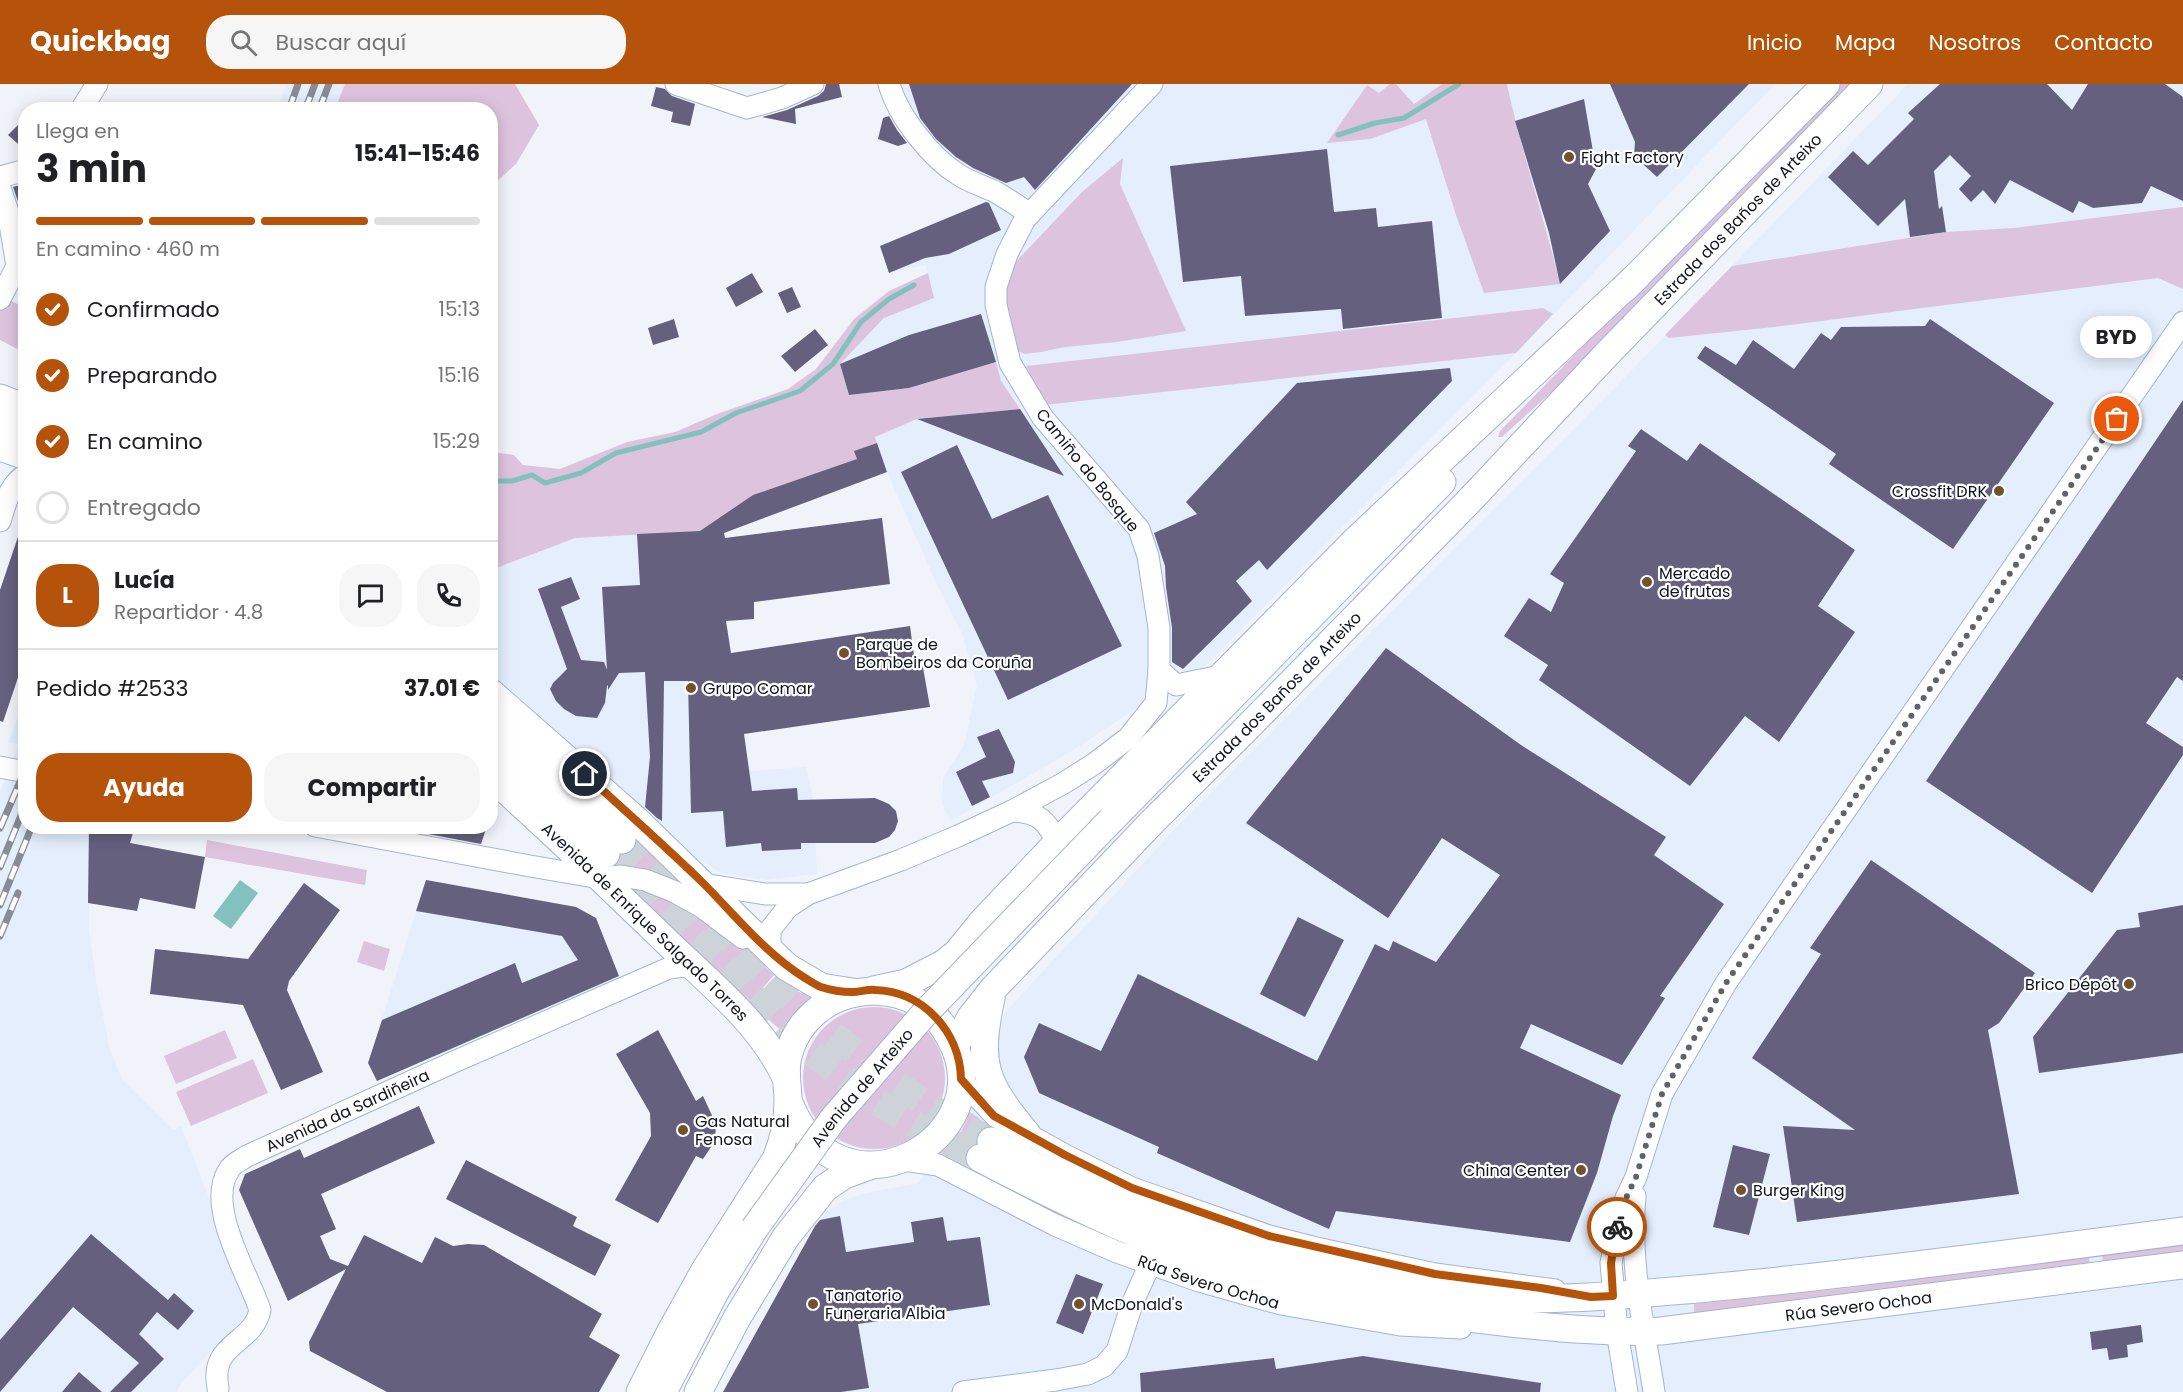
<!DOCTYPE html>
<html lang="es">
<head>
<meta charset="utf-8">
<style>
  :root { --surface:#fff; --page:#f6f6f6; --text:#202124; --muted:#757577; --line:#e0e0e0; --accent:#b45309 }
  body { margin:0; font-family:Poppins,sans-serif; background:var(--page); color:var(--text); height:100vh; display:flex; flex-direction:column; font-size:22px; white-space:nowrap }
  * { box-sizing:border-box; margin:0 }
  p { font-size:20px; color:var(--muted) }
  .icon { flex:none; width:33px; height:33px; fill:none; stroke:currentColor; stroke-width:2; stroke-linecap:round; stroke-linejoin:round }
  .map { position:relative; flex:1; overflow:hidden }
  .panel { position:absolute; left:18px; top:18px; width:480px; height:732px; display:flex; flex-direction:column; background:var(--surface); border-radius:24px; box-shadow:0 3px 15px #0003 }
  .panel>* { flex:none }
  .pin { position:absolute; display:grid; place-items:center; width:51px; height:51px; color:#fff; margin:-26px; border:3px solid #fff; border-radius:50%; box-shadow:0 2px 6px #0007 }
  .courier { position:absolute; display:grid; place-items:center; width:60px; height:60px; margin:-30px; border:4px solid #b45309; border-radius:50%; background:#fff; color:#222; box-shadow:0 2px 8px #0007 }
  .bubble { position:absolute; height:42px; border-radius:21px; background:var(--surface); box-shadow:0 3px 15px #0003; font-size:20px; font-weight:700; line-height:42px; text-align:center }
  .headline em { font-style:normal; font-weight:700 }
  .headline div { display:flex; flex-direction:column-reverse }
  .headline { display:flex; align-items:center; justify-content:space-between; height:102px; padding:0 18px }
  h1 { font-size:39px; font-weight:700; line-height:45px }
  .bar { display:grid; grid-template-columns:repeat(4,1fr); gap:9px 6px; align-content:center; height:72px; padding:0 18px }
  .bar i { height:8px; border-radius:4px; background:var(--line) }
  .bar .selected { background:var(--accent) }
  .bar p { grid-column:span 4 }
  .line { display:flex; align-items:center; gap:15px; padding:0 18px; border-top:2px solid var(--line) }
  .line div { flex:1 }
  .round { display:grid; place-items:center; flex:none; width:63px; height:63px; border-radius:24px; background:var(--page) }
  ol { padding:0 18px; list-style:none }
  li { display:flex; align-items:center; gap:18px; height:66px }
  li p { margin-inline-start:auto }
  li .icon { padding:6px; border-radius:50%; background:var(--accent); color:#fff; stroke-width:4 }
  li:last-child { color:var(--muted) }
  li i { width:33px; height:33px; border:3px solid var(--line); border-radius:50% }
  .cta { display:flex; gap:12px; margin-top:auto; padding:12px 18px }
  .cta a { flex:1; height:69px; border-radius:24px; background:var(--accent); color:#fff; font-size:24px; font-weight:700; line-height:69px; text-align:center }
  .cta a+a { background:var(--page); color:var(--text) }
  header { display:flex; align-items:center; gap:36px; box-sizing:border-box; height:84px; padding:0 30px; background:var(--accent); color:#fff }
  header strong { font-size:28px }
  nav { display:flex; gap:33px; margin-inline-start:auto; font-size:21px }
  .search { width:420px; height:54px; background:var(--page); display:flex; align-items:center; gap:15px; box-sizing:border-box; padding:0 21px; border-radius:24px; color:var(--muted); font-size:22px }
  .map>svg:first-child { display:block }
</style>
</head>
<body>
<header>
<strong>Quickbag</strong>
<div class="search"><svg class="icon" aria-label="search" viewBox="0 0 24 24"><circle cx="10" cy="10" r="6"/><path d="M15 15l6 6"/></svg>Buscar aquí</div>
<nav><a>Inicio</a><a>Mapa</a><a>Nosotros</a><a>Contacto</a></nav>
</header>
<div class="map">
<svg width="2183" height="1308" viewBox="0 0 2183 1308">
  <rect width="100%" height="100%" fill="#f0f4fa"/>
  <!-- built -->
  <path fill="#e4eefd" d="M286,0H345L335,25L276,26Z
    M880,0H1775L1516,269L1195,592L1182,585L1147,617L1072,667L950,737L942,720L943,694L964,661L977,601L962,549L938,503L887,388L875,353L715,437L726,537L750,687L806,683L813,715L817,790L766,796L721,789L695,773L491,592V433L849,311L840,280L884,234L934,214L926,181L889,189L880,162L988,116L932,78Z
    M1908,0H2183V1308H730L826,1127L845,1116L866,1109L918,1099L994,974L1000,936L1011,922L1174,746L1624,294Z
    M25,615L26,742L89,743V845L96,897L110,966L122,995L173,1046L181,1042L252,1224L244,1232L248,1239L220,1264L212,1266L179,1302L177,1308H0V708L19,660L8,658Z
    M426,796L576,823L596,834L619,893L377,997L368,979Z"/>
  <!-- green -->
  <path fill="#dec3de" d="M345,0H515L539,41L516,80L491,103L490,26L335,25Z
    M1390,0H1396L1414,20L1442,0H1507C1521,67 1544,133 1560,200L1484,209L1456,131L1426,35L1370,55L1327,59L1367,1L1379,9Z
    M1840,0H1855L1565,296L1502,353H1498L1500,347Z
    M1123,74L1120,100L1186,247L1117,258L1065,263L1041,268L1025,270L1016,266L1004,224L1008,186L1082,108Z
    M2183,123V205L2158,194L1774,243L1669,254L1665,251L1732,182L1946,148L2014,144Z
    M928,189L934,214L884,234L840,280L849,311L909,304L996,278L1001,297L1020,325L917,335L875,353L877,359L855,367L857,375L723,446L575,454L491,486V365L494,368L514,371L523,381L560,385L627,358L675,348L717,330L788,305L816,285L854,235L889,207Z
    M0,211L25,224V269L0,256Z
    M1543,224L1553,230L1516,269L1044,321L1026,282Z
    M634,752L684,802L605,784Z
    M207,756L367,786L365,801L205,773Z
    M626,803L650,806L688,825L739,860L774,891L751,918Z
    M364,857L390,865L384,887L357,878Z
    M784,899L796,907L815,913L784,949L760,928Z
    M803 994a71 71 0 1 1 142 0a71 71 0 1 1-142 0Z
    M225,946L237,974L176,1000L164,972Z
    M253,975L268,1009L191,1042L176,1008Z
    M969,1028L979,1034L955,1074L940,1069C955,1058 965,1046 969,1028Z
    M2183,1159V1171L2103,1181L2102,1170Z
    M2089,1172L2090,1183L1694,1230V1220L1848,1204Z"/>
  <!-- water -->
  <path fill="#82c1bd" d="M240,796L258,809L231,845L213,832Z"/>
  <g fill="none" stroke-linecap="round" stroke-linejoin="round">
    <!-- stream -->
    <path stroke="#82c1bd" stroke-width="5" d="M1338,51L1375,39L1404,34L1459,0
      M495,397H512L532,391L545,399L581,389L616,369L701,348L736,329L800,307L833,280L861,238L889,215L914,201"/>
  </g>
  <!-- building -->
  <path fill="#65607e" d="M826,0H839L842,13L795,25L796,40L762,33L787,26L818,12L824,7Z
    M909,0H1132L1035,106L1024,93L1006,99L973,84L956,73L936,55L920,34Z
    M1610,0H1749L1657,93L1634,72L1635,58Z
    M1940,0H2047L2072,26L2088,0H2165L2183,13V117L2151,102L2142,119L2093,124L2079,117L2073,129L2010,96L1995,120L1983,106L1971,118L1959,105L1971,92L1950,71L1934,87L1939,125L1942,122L1946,148L1910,153L1905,115L1878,142L1828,93L1853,67L1868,81L1914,35L1908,29Z
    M656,3L665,5L672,12L695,20L690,42L671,38L673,28L651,22Z
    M1584,15L1596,85L1588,100L1610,147L1560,200L1549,149L1515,37Z
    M889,32L897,46L907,59L898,62L878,55L883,34Z
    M26,33V67L8,51Z
    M1327,65L1334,128L1376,124L1378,143L1432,137L1442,234L1343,245L1341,225L1245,232L1241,192L1183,198L1170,82Z
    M26,99V155L21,126L13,103Z
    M986,118L989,119L1001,146L949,170L925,174L889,189L880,162Z
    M752,189L763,208L736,223L726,204Z
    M792,203L801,223L787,229L778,209Z
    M981,230L996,278L909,304L849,311L840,280L909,251Z
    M674,235L679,253L653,261L648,244Z
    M1930,235L2054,319L1953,465L1829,380L1836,370L1697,274L1705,262L1736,281L1753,256L1794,285L1821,249L1831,256L1841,243L1925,242Z
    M815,245L828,261L795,288L781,272Z
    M1450,284L1452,297L1267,486L1259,476L1236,497L1252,517L1183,585L1172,578V544L1166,503L1165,482L1154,449L1197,430L1186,418L1297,299Z
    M2183,316V597L2177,593L2146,639L2183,663V671L2092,809L1926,697Z
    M1020,325L1064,392L917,335Z
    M1641,345L1687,377L1700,359L1855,466L1818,522L1855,548L1779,658L1745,632L1690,702L1539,596L1548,581L1504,552L1529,514L1551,528L1564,499L1550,490L1636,367L1628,362Z
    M877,359L887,388L724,449L725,454L882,434L890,500L754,518V535L726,537L731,569L910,542L915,579L922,578L930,623L744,650L752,707L797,704L798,716L875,714L889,720L896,727L898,737L895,746L889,753L875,759H801V765L762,767L761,759L726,763L723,727L691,729L688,597H664L662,737L657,734L645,723L650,673L645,588L619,589L608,606V601L607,602L605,619L597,634L576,632L564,625L556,617L550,605L553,599L567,585L538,505L571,493L580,515L561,523L581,576L604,578L607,586L602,503L640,501L637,450L700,447L753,411L857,375L854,367Z
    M957,361L992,435L1048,411L1122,562L1008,616L901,388Z
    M23,438L26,439V570L3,638L0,637V506Z
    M1386,564L1521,661L1666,753L1654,771L1724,820L1660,912L1665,914L1622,981L1531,940L1520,964L1621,1011L1613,1032L1597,1089L1570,1158L1336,1127L1329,1145L1157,1069L1159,1063L1039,1009L1024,973L1039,939L1101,967L1138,890L1317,977L1375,860L1389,867L1393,857L1436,878L1500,791L1442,754L1388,834L1246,739Z
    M999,645L1015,678L1013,689L982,697L990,713L972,722L956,688L986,673L977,653Z
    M89,742H135L130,759L205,773L195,825L140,814L137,827L88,819Z
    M429,742H487L481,760L428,750Z
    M1871,776L2035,889L1999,939L1988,946L2019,1110L1797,1138L1783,1042L1855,1046L1752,974L1821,870L1810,864Z
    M426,796L576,823L596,834L619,892L377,997L368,979L382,936L515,879L522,899L578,876L562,852L416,827Z
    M304,799L340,826L289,897L287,906L323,988L281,1006L243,921L150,910L155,865L248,875Z
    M2183,821V969L2039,989L2033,953L2117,846L2140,843L2138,829Z
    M1298,833L1344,856L1305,933L1260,910Z
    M658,946L696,1017L703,1012L716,1040L715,1057L703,1075L696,1072L658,1139L615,1116L651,1052L650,1029L616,970Z
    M419,1022L435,1059L321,1110L336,1145L320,1152L330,1175L348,1182L364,1151L422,1179L435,1153L453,1162L468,1160L484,1161L602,1230L589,1253L620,1271L599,1308H387L310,1267L309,1258L346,1185L288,1217L239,1106L245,1090L300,1065L304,1074Z
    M1733,1061L1770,1070L1749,1151L1713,1143Z
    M466,1076L577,1133L573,1142L611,1161L595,1192L446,1115Z
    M840,1132L846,1168L914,1158L911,1138L943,1133L947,1157L980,1153L990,1221L858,1240L869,1304L841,1308H723L815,1142L820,1136Z
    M91,1150L168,1216L174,1209L194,1227L178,1246L157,1228L139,1250L164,1275L131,1308H110L139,1279L73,1223L0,1308V1256Z
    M1076,1190L1103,1200L1083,1250L1056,1239Z
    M2141,1241L2143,1258L2127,1261L2128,1273L2109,1276L2107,1264L2092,1266L2090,1248Z
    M1363,1272L1541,1299L1540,1308H1141L1140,1289L1274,1274L1276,1285Z
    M79,1288L102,1308H62Z"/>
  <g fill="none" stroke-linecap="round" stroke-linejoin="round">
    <!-- major-tunnel -->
    <path stroke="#ced3d9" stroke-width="27" stroke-dasharray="27 14" stroke-linecap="butt" d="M622,756L823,943L892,997L940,1029L991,1057
      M606,770L808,966L876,1017L926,1047L980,1074"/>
    <!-- minor casing -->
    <g stroke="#a2b5d2" stroke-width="23">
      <g id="minor">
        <path d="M676,0L747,24L782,14L813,0"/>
        <path d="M889,0C898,32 931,74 959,91C970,98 982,102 994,107C1006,114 1018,122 1030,130"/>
        <path d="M81,26L97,0"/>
        <path d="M0,93L26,86"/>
        <path d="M0,104L8,128L17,182L0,215"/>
        <path d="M0,437C6,419 9,400 26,391"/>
        <path d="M1159,586L1176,601L1221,592"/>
        <path d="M0,683L26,688"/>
        <path d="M1012,727C1038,728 1047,736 1057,759"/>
        <path d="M315,742L530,782L600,794L621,792L645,796L673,807L702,823L743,854"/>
        <path d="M703,800L765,810H808"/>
        <path d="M770,868V846L788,823L808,810L901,776L958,752L1012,727L1062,700L1094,680L1128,654L1156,619L1159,586V544L1148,472L1139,445L1043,334L1010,279L996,221V203L1007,170L1025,135L1152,0"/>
        <path d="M961,995L995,1032L1065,1071L1132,1104L1269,1152L1312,1163L1435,1190L1555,1206"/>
        <path id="s1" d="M904,1076L938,1081L1055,1141L1117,1168L1199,1197L1281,1220L1400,1241L1461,1244"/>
        <path d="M1635,1112C1629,1178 1644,1243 1654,1308"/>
        <path id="s2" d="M218,1304C209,1258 253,1261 260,1226C248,1190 205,1121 229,1086C232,1080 241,1076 247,1072L456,977L669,884L684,882L695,885"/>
        <path d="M963,1308L1056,1296L1088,1290L1104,1282L1117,1267L1132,1220L1150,1180"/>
        <path d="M1627,1308L1617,1247L1611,1179L1620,1133L1626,1114L1636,1093L1662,1010L1726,899L2183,238"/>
      </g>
    </g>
    <!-- major casing -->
    <g stroke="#a2b5d2" stroke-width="29">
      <g id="major">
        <path d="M1625,204L1826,0"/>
        <path d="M0,314L26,324"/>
        <path d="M0,341L26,346"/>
        <path d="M0,363L26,372"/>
        <path d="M490,608L636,736L787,883L821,903L852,908"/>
        <path d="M490,637L622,756"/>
        <path d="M490,665L606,770"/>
        <path id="s3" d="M490,692C551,746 609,802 667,858C710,900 760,938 786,994"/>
        <path d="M1111,736L1442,398"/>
        <path d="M874,906L906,899L943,880L957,869L983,837L1057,759L1356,456L1637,192"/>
        <path d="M991,914C977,981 984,998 1027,1050"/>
        <path id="s4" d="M955,962L971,933L993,905L1154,736L1244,647L1472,414L1606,271L1869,0"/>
        <path d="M991,1057C1016,1071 1041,1086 1067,1098C1200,1160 1345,1204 1492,1215C1516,1216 1541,1215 1566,1214C1627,1212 1688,1206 1749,1200C1894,1185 2039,1166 2183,1147"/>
        <path id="s5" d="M980,1074C1052,1112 1125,1148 1202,1176C1295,1209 1396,1226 1494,1237C1550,1244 1605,1249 1661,1247L2183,1181"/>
        <path d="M640,1308L672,1245L705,1186L776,1075C784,1056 788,1038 788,1017C788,1002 784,987 788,972C802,916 866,892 915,917C930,924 941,938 949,952C1009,1054 837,1148 788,1016"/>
        <path d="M663,1308L715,1208L754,1145"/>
        <path d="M698,1308L737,1234L786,1153L825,1104L844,1091L869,1082"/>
      </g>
    </g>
    <!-- minor -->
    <use href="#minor" stroke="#fff" stroke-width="21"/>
    <!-- major -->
    <use href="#major" stroke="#fff" stroke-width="27"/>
    <!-- rail casing -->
    <g stroke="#888d95" stroke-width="7">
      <path id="rail" d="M289,26L298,0
        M305,26L315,0
        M319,26L329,0
        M0,744L26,684
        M0,783L26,719
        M0,821L32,742
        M0,852L18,809"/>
    </g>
    <!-- rail -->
    <use href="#rail" stroke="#fff" stroke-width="4.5" stroke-dasharray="14" stroke-linecap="butt"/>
    <!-- major-bridge casing -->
    <g stroke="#a2b5d2" stroke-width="29" stroke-linecap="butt">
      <g id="major-bridge">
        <path id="s6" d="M754,1145L833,1035L925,929L1111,736"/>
      </g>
    </g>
    <!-- major-bridge -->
    <use href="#major-bridge" stroke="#fff" stroke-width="27"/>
  </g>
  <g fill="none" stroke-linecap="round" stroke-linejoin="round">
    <!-- done -->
    <path stroke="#5d636c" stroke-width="6" stroke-dasharray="0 10.8" d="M1617,1143L1626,1114L1636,1093L1662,1010L1726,899L2117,335"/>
    <!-- route -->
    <path stroke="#b45309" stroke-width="8" d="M585,690C624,726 664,761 702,798C735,831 765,869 805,894C810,897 816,901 821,903C830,906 843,908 852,908C860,908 868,905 875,906C923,907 960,948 961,995L994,1032L1065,1071L1132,1104L1269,1152L1435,1190L1541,1204L1591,1213L1613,1212L1611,1179L1617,1143"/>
  </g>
  <!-- markers -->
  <g fill="#735129" stroke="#fff" stroke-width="2">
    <circle cx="1569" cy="73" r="6"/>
    <circle cx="1999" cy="407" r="6"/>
    <circle cx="1647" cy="498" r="6"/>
    <circle cx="844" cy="569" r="6"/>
    <circle cx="691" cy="604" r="6"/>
    <circle cx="2129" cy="900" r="6"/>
    <circle cx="683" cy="1046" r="6"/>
    <circle cx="1581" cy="1086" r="6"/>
    <circle cx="1741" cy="1106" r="6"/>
    <circle cx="813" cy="1220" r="6"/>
    <circle cx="1079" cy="1220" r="6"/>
  </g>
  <g text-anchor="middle" stroke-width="4.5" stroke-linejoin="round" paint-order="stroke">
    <!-- poi labels -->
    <g font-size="16" fill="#0e151f" stroke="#fff" text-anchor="start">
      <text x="1581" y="79">Fight Factory</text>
      <text x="1987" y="413" text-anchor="end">Crossfit DRK</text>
      <text x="1659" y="495">Mercado<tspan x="1659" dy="18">de frutas</tspan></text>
      <text x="856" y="566">Parque de<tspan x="856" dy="18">Bombeiros da Coruña</tspan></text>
      <text x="703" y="610">Grupo Comar</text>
      <text x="2117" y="906" text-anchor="end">Brico Dépôt</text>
      <text x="695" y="1043">Gas Natural<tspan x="695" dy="18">Fenosa</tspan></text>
      <text x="1569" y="1092" text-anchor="end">China Center</text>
      <text x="1753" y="1112">Burger King</text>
      <text x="825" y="1217">Tanatorio<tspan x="825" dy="18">Funeraria Albia</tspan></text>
      <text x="1091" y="1226">McDonald's</text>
    </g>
    <!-- street labels -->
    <g font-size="16" fill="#0e151f" stroke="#fff">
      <text dy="6" stroke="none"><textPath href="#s4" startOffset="1140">Estrada dos Baños de Arteixo</textPath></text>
      <text transform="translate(1088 386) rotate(51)" y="6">Camiño do Bosque</text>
      <text dy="6" stroke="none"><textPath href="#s4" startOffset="476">Estrada dos Baños de Arteixo</textPath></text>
      <text dy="6" stroke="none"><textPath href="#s3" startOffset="213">Avenida de Enrique Salgado Torres</textPath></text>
      <text dy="6" stroke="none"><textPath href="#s6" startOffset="178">Avenida de Arteixo</textPath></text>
      <text dy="6" stroke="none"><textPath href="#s2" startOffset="375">Avenida da Sardiñeira</textPath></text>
      <text dy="6" stroke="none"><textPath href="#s1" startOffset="330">Rúa Severo Ochoa</textPath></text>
      <text dy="6" stroke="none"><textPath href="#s5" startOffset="910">Rúa Severo Ochoa</textPath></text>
    </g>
  </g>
</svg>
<div class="pin" style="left:2117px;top:335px;background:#ea580c"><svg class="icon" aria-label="bag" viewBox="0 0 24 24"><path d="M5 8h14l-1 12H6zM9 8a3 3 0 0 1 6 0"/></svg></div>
<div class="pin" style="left:585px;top:690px;background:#1f2937"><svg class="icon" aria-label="home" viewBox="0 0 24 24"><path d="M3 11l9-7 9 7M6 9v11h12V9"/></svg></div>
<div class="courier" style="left:1617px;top:1143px"><svg class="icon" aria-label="bike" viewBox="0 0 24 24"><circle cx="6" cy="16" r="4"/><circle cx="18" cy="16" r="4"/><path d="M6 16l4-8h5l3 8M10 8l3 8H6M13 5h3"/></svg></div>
<div class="bubble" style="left:2080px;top:232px;width:72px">BYD</div>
<section class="panel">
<div class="headline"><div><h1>3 min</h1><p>Llega en</p></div><em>15:41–15:46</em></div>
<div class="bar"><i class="selected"></i><i class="selected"></i><i class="selected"></i><i></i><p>En camino · 460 m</p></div>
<ol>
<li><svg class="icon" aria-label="check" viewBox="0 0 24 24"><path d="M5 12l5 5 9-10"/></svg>Confirmado<p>15:13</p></li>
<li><svg class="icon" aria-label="check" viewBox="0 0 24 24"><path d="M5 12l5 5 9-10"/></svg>Preparando<p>15:16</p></li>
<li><svg class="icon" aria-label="check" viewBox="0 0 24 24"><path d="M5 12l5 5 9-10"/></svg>En camino<p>15:29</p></li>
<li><i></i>Entregado</li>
</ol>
<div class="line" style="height:108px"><b class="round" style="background:var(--accent);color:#fff">L</b><div><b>Lucía</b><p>Repartidor · 4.8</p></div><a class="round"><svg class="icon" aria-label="chat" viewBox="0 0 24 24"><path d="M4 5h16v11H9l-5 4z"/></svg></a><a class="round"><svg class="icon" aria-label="phone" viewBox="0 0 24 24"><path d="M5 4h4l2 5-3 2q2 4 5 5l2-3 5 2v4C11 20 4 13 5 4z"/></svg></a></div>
<div class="line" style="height:78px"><div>Pedido #2533</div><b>37.01 €</b></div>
<div class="cta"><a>Ayuda</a><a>Compartir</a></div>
</section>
</div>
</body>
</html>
